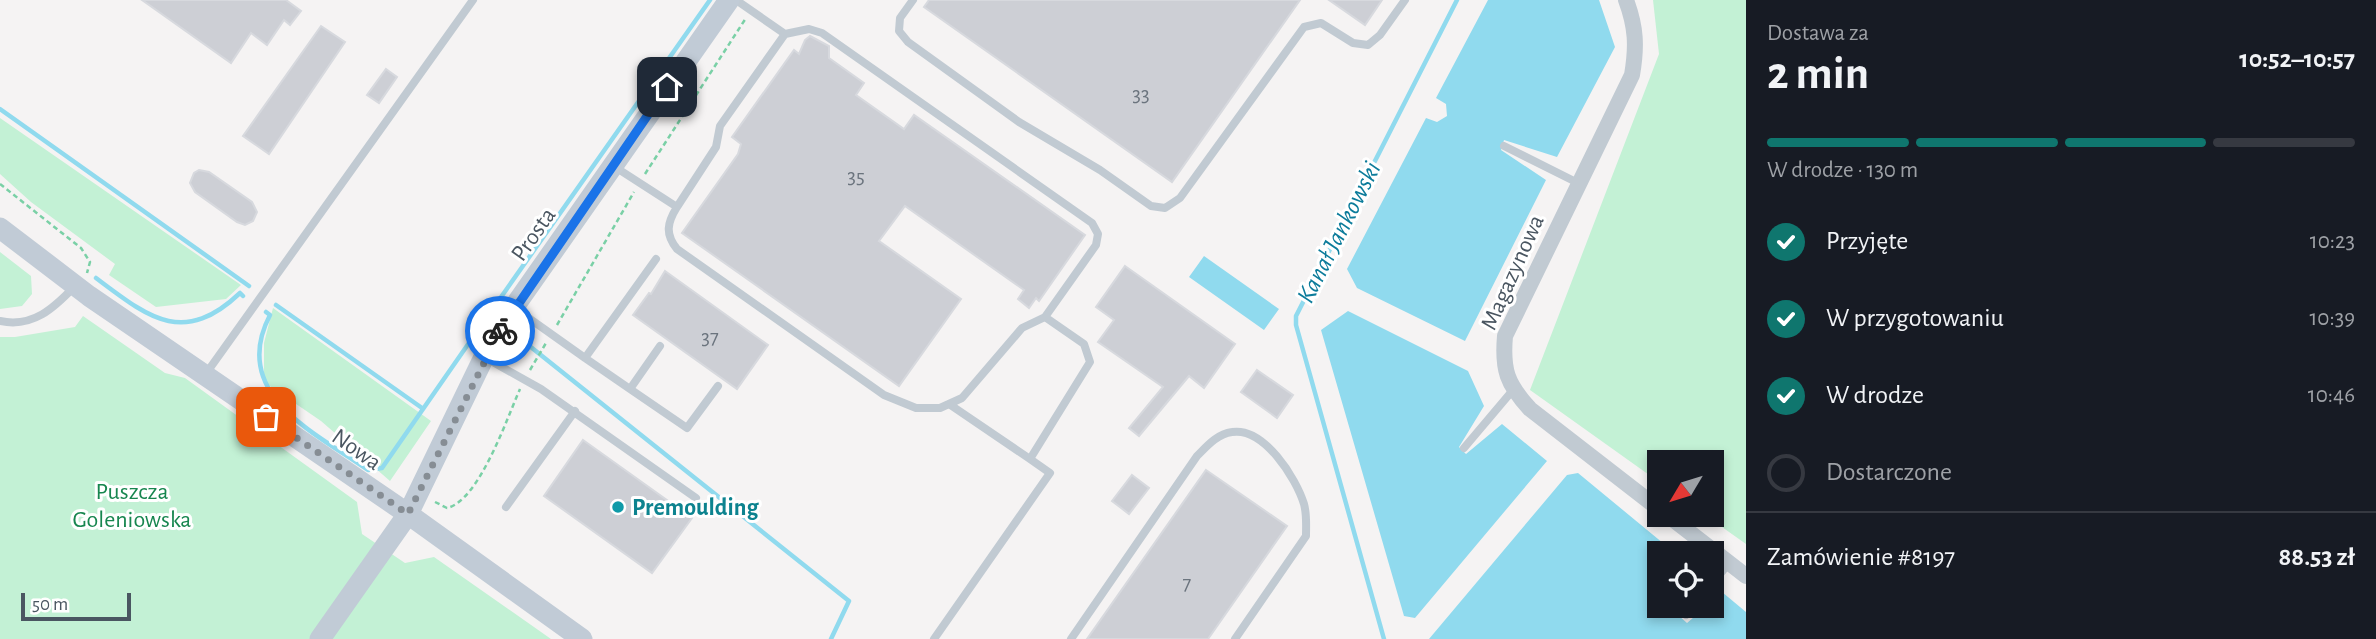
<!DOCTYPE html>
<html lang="pl">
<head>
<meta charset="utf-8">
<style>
  :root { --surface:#171b24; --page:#242831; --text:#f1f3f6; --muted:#9ea1a6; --line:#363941; --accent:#0f766e }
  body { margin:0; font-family:"Alegreya Sans",sans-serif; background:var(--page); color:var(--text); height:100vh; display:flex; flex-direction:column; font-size:26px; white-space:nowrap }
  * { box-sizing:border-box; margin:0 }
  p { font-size:23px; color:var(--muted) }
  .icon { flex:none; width:38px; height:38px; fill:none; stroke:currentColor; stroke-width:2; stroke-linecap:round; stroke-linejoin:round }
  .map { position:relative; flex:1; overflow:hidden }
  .drawer { display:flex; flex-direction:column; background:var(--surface); width:630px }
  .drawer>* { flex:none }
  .needle { width:46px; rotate:232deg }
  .tools { position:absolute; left:1647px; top:450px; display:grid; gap:14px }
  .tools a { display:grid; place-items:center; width:77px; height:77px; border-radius:0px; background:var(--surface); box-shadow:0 4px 10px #0003; font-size:35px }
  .scale { position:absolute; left:21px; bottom:18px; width:110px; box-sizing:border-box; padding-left:7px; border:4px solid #4a5661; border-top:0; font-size:19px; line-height:24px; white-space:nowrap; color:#4a5661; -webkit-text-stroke:5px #fff; paint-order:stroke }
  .pin { position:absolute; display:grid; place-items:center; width:60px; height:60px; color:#fff; margin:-30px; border-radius:14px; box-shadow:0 4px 10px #0006 }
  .courier { position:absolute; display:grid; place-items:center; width:70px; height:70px; margin:-35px; border:5px solid #1a73e8; border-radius:50%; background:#fff; color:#222; box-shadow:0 2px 9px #0007 }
  .overview em { font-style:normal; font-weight:700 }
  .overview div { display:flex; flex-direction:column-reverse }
  .overview { display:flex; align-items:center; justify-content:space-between; height:119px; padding:0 21px }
  h1 { font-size:46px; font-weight:700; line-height:52px }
  .bar { display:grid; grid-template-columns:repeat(4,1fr); gap:10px 7px; align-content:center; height:84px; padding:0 21px }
  .bar i { height:9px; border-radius:5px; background:var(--line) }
  .bar .selected { background:var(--accent) }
  .bar p { grid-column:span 4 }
  .line { display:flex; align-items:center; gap:18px; padding:0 21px; border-top:2px solid var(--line) }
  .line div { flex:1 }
  ol { padding:0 21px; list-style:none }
  li { display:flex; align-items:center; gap:21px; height:77px }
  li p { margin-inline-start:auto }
  li .icon { padding:7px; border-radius:50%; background:var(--accent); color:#fff; stroke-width:4 }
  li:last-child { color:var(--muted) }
  li i { width:38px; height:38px; border:4px solid var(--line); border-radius:50% }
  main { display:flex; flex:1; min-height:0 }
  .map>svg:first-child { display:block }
</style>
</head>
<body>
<main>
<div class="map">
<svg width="1746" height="639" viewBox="0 0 1746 639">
  <rect width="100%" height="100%" fill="#f5f3f3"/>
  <!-- green -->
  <path fill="#c3f1d5" d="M1653,0H1746V544L1705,515L1712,514V462H1659V482L1530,390L1659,54Z
    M0,118L241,285L226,299L156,307L109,275L115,264L31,202L0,174Z
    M0,252L31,276L32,294L22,306L0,309Z
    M273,308L431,421L390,481L321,421L264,382V343Z
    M83,316L165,373L185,378L357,502L362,534L405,563L434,557L551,639H0V337H15L75,327Z"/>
  <!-- water -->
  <path fill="#90daee" d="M1488,0H1599L1615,47L1557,157L1504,140L1501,150L1546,180L1465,341L1357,288L1347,269L1426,118L1437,122L1447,116L1446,104L1436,98Z
    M1204,256L1279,309L1264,330L1189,277Z
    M1348,311L1468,371L1484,406L1459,447L1466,454L1502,424L1547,461L1415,618L1404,616L1321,330Z
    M1578,473L1675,553H1659V606H1684L1678,615L1687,623L1707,606H1712V602L1722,592L1746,612V639H1429L1567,475Z"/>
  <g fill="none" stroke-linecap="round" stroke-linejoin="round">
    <!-- stream -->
    <path stroke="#90daee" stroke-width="4.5" d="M0,109L249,286
      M96,278C148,317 183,347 240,293L243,296
      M276,305L422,408
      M266,312L270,315C229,394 314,432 368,470L382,468L487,317L492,320
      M487,317L710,0
      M512,332L849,601L831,639
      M1384,639L1296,325V316L1457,0"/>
  </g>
  <!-- building -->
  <path fill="#cdcfd5" stroke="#d7d9de" stroke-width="2" d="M142,0H286L301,11L290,25L284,20L267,45L251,33L231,63Z
    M929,0H1300L1172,182L924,7Z
    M1329,0H1382L1365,25Z
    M321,26L345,42L269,154L243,136Z
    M810,36L829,46V58L864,83L856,95L904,129L914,115L1085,235L1039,301L1036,298L1029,308L1018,299L1024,290L905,206L879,241L961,299L899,386L682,233L738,154L741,144L732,137L794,50L799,54L805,40Z
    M386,69L397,77L379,103L367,95Z
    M199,170L209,172L252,202L257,212L253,221L245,225L237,222L195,192L190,183L194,173Z
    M1125,266L1235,344L1204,388L1189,376L1139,436L1129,428L1163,387L1098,342L1114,320L1096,307Z
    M665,271L768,345L737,389L633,315L649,293L651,294Z
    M1257,370L1293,395L1277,418L1241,392Z
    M583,440L692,518L652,573L544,496Z
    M1206,470L1287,526L1208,639H1087Z
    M1132,475L1149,488L1129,514L1112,501Z"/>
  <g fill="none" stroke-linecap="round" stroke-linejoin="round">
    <!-- path -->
    <path stroke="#7ad0a6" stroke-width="2.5" stroke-dasharray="5 3.5" stroke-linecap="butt" d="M645,174L746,18
      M0,184L81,248L90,262L87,273
      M557,325L634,192
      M530,370L546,343
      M435,502L447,508C479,501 507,418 520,389"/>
    <!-- lane -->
    <path stroke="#c1cad2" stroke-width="8" d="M913,0L900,18L899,31L908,42L1019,122L1100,170L1151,206L1165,208L1180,198L1304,27L1321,23L1353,43L1368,45L1380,35L1405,0
      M1504,146L1578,183
      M615,167L677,207L716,147L720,126L785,34L736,0
      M677,207C667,223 665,234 677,249L884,395L916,408H940L962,398L1022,328L1045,317L1096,245L1098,234L1092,223L822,33L809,29L785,34
      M516,309L585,358L656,259
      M0,321C33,328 54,308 75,286
      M484,357L541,389L696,498
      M585,358L630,389L660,346
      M205,375L473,0
      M630,389L687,428L718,386
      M949,404L1030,459
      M1464,448L1513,390
      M506,507L575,411
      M1712,584L1729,563
      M1686,615L1694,606
      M934,639L1050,473L1030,459L1090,362L1084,344L1045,317
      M1071,639L1197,456C1207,446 1217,434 1232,432C1264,427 1296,478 1304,504C1307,515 1306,525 1306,536L1235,639"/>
    <!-- street -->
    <path stroke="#c1cad2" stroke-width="16" d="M1626,0C1636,27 1637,46 1632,75L1505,336C1502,370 1507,384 1530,409L1659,509
      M1666,514L1746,576"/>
    <!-- secondary -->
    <path stroke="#c1cbd6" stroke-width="21" d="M0,228L89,296L408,514L582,639
      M320,639L408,514L484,357L514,307L729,0"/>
  </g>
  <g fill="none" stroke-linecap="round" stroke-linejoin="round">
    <!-- done -->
    <path stroke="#868d94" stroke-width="7" stroke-dasharray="0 12.6" d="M266,417L408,514L500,331"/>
    <!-- route -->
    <path stroke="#1a73e8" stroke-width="9" d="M500,331L667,87"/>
  </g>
  <!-- markers -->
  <circle fill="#0f9aa8" stroke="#fff" stroke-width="2.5" cx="618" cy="507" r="7"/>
  <g text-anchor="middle" stroke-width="6" stroke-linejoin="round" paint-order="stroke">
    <!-- number labels -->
    <g font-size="21" fill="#6b747e">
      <text x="1141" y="101">33</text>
      <text x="856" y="183">35</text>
      <text x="710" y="344">37</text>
      <text x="1187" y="590">7</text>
    </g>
    <!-- street labels -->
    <g font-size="24" fill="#4a5661" stroke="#fff">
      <text transform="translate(533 234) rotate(-55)" y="8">Prosta</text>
      <text transform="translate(1512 272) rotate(-66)" y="8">Magazynowa</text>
      <text transform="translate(357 449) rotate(35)" y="8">Nowa</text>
    </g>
    <!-- park labels -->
    <g font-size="24" fill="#17864f" stroke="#fff">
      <text x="132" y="499">Puszcza<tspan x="132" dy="28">Goleniowska</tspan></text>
    </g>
    <!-- culture labels -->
    <g font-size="24" font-weight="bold" fill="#0d838f" stroke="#fff" text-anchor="start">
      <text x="632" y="515">Premoulding</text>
    </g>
    <!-- water labels -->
    <g font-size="26" font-style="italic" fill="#0c7c9b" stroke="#fff">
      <text transform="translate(1338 232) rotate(-63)" y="9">Kanał Jankowski</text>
    </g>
  </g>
</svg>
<div class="tools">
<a><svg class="needle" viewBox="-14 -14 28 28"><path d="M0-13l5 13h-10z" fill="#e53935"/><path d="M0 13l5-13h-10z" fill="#9ea1a6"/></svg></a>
<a><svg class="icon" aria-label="locate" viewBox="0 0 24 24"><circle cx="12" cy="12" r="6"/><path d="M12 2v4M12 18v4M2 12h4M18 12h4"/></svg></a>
</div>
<div class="scale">50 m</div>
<div class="pin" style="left:266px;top:417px;background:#ea580c"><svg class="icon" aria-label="bag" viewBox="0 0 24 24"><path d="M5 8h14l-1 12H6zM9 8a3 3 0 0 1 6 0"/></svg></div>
<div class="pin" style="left:667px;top:87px;background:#1f2937"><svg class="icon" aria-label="home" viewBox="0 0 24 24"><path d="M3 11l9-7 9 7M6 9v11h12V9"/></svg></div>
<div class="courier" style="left:500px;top:331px"><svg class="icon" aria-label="bike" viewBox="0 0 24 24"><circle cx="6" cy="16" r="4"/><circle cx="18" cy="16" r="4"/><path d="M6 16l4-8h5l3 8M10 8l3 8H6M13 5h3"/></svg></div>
</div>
<section class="drawer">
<div class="overview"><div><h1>2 min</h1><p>Dostawa za</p></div><em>10:52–10:57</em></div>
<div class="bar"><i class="selected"></i><i class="selected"></i><i class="selected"></i><i></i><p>W drodze · 130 m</p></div>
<ol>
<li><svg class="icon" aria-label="check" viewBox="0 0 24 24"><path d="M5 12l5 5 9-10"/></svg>Przyjęte<p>10:23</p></li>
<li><svg class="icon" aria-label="check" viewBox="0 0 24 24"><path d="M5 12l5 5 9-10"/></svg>W przygotowaniu<p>10:39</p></li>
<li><svg class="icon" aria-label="check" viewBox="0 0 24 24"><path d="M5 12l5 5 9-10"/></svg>W drodze<p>10:46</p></li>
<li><i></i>Dostarczone</li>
</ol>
<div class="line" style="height:91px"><div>Zamówienie #8197</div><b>88.53 zł</b></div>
</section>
</main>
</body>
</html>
